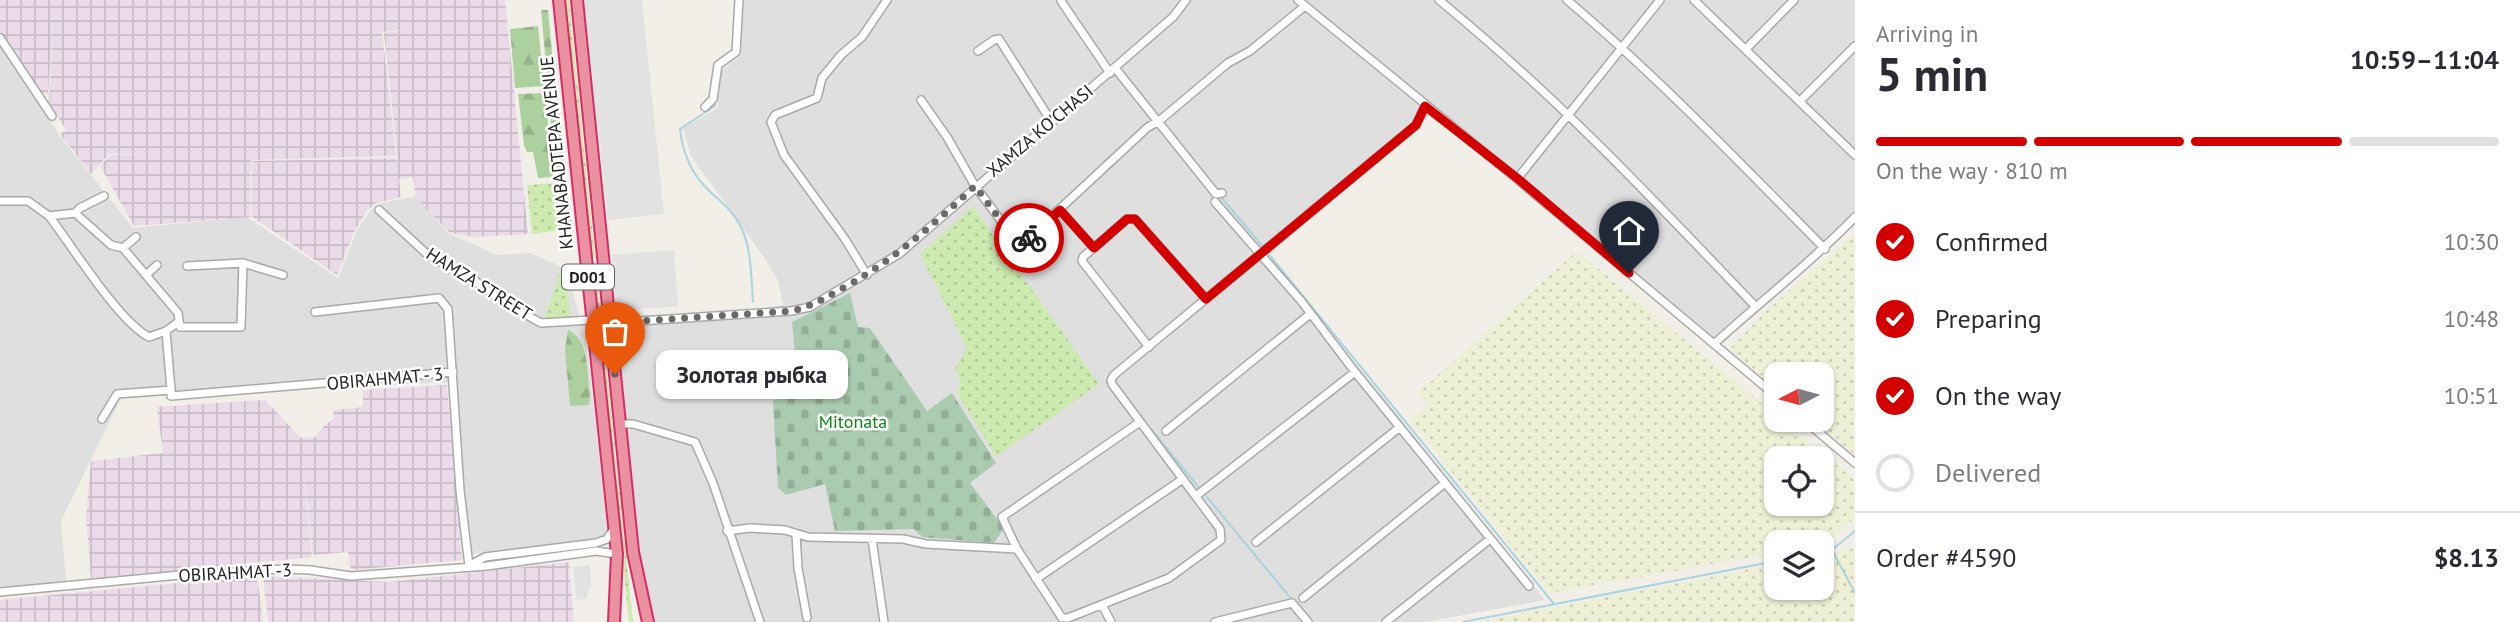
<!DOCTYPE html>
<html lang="en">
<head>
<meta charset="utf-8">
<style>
  :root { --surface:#fff; --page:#f2f2f3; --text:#2b2b33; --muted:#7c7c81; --line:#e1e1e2; --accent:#d40000 }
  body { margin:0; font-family:"PT Sans",sans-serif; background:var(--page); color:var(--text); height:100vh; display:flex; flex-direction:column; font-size:26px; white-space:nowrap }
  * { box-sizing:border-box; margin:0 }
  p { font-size:23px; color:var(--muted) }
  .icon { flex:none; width:38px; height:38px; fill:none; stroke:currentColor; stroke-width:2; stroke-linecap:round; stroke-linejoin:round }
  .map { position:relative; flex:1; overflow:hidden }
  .panel { display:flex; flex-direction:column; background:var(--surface); width:665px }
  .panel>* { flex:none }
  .needle { width:46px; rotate:264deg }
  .tools { position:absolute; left:1764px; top:362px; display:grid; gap:14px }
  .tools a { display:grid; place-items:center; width:70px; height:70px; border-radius:14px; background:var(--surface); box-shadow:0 2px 5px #0004; font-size:35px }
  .pin { position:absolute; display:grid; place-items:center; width:60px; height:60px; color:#fff; margin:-72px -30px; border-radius:50% 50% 50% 0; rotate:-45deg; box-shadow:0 0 7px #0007 }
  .pin .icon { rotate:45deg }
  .courier { position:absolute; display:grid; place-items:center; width:70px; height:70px; margin:-35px; border:5px solid #d40000; border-radius:50%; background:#fff; color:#222; box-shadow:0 2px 9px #0007 }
  .bubble { position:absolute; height:49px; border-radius:14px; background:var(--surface); box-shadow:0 2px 5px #0004; font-size:23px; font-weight:700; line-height:49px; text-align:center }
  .headline em { font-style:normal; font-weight:700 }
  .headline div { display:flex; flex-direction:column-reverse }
  .headline { display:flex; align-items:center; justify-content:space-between; height:119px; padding:0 21px }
  h1 { font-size:46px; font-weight:700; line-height:52px }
  .bar { display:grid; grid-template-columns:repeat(4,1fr); gap:10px 7px; align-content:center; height:84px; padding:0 21px }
  .bar i { height:9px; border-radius:5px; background:var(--line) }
  .bar .current { background:var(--accent) }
  .bar p { grid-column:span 4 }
  .line { display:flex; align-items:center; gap:18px; padding:0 21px; border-top:2px solid var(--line) }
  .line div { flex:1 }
  ol { padding:0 21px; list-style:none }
  li { display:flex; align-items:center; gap:21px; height:77px }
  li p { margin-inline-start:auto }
  li .icon { padding:7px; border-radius:50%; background:var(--accent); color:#fff; stroke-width:4 }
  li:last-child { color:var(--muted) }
  li i { width:38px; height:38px; border:4px solid var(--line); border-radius:50% }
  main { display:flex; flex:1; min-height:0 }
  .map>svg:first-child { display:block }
</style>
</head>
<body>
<main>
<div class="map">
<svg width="1855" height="622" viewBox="0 0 1855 622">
  <defs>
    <pattern id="industrial-grid" width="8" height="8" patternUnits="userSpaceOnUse" patternTransform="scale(1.75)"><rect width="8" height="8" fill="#ebdbe8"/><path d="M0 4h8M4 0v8" fill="none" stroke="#c9bcc7"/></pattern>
    <pattern id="farmland-dots" width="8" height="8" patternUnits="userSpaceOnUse" patternTransform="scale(1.75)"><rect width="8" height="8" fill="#eef0d5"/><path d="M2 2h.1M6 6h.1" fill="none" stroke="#ccceb7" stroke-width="1.8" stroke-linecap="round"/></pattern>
    <pattern id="grass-dots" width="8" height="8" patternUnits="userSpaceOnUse" patternTransform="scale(1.75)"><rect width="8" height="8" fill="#cdebb0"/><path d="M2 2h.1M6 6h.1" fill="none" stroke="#b0c997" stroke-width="1.8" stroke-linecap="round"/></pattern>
    <pattern id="forest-firs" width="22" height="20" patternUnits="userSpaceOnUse" patternTransform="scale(1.75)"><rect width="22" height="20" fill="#add19e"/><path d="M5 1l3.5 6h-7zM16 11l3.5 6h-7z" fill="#95b388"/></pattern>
    <pattern id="cemetery-stones" width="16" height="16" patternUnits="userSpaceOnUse" patternTransform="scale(1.75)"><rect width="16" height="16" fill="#aacbaf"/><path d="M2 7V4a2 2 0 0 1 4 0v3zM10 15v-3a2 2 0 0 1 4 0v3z" fill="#92ae96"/></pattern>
  </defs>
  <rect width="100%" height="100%" fill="#f2efe9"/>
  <!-- residential -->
  <path fill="#e0dfdf" d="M741,0H1855V221L1825,252L1715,340L1432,114L1267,256L1379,392L1545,600L1426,622H652L639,548L618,339L633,328L783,305L778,281L766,260L691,156L683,128L718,108V74L741,55Z
    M0,42L60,136L133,228L247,217L338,278L357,230L371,210L381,203L416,196L448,233L497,255L530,253L567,269L587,347L607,531L600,540L470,554L456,382L121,398L61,521L66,582L0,589Z"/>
  <!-- industrial -->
  <path fill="url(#industrial-grid)" d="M0,0H505L528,234L475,237L450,233L416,198L413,177L399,179L401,197L376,203L366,212L355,230L337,275L251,216L252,161L396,158L398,164L384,33L412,29L382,32L396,156L251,160L250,217L134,226L100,166L110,155H154L109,154L91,174L60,134L66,130L49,102L54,5L48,94L40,93L0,31Z
    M447,385L462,560L351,570L348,552L313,555L302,455L312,557L91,579L86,517L91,461L163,453L157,407L265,400L301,438L316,437L321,429L333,419L334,410L363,407V390Z
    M569,562L574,622H268L263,576L390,582Z
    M251,576L258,582L263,622H0V600Z"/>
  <!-- farmland -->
  <path fill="url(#farmland-dots)" fill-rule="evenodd" d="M1855,234V455L1814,420H1822V374H1776V388L1730,349L1764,313Z
    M1577,251L1776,415V420H1782L1855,480V518L1824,544L1776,542V553L1549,593L1410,420L1428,405L1418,393ZM1822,458V504H1776V458Z
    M1855,548V622H1477L1776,564V588H1822V555Z"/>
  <!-- grass -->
  <path fill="url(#grass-dots)" d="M565,0H569L595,257H590Z
    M554,183L561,230L532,234L527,185Z
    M557,183L567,185L572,230H564Z
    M973,206L1099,384L996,457L958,394L960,380L955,369L967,348L920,254Z
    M566,273L570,316L544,319L558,280L557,274Z
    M594,276L597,277L633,622H629L592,278Z"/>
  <!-- forest -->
  <path fill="url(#forest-firs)" d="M541,10H548L555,84L548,86Z
    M538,26L544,86L515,88L510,29Z
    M545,93L553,177L538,178L533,152H527L524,145L518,94Z
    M548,93H554L557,98L565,171L556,176Z
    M568,330C590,339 587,375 590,396L589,405L570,406L565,349Z"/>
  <!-- cemetery -->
  <path fill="url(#cemetery-stones)" d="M850,293L858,327L870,328L927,411L952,393L996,463L970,483L1004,528L994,543L922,537L914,529L835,531L825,484L786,495L778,488L773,401L798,384L792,322Z"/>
  <!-- parking -->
  <path fill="#e2e2e2" d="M585,0H642L664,214L608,220Z
    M674,250L678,306L616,311L612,255Z
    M590,565L591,585L586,599L576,600L573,567Z"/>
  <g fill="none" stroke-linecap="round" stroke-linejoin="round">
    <!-- stream -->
    <path stroke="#aad3df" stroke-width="2" d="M715,102V106L680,129C682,148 689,169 702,183C716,200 730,205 741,227C752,249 751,278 753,302
      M1221,197L1265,249
      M1268,253L1554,604
      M1152,430L1200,489
      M1207,497L1293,601
      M1832,550L1855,593
      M1822,552L1832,550L1855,531
      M1463,622L1776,561"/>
    <!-- minor casing -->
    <g stroke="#a9a9a9" stroke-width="10">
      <path id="minor" d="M1298,0L1517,179L1776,396
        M1439,0C1555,95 1652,198 1755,306
        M1567,0C1659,78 1740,163 1825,249
        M1694,0L1855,155
        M1061,1L1110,73
        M0,38L52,116
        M1746,49L1794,0
        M978,51L994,40L999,39L1051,121
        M1115,68L1216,194L1222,193
        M921,100L947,137L975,186L1016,241L1023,243L1148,127L1159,121L1228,63L1250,51L1305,6
        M1800,101L1855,46
        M705,107L713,99L718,65L736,52L739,0
        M1517,179L1660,0
        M0,201H28L49,216L75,213L80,208L104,196
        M1215,202L1302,302L1355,372L1529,586
        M379,210L428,255L474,280L500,300L541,323L592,320
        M1060,210L1094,248
        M75,213L111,245L123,248L178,313L180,327
        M49,216C72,246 119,322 149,337L166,331L171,390
        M123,248L136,237
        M187,266L243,263L283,275
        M147,274L157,265
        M867,275L845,239L784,155L771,122L775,115L817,98L822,78L841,55L862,37L887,0
        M315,312L439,298L448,309L460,490L469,566
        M609,323L791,311L810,307L899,254L1173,17L1186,0
        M166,331L177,323L180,327H241L243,263
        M1714,344C1761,301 1811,263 1855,217
        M1149,347L1082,261L1083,257L1127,219H1135L1206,299
        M102,419L117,394L171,390V396L453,372
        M1804,420L1855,463
        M1140,422L1002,517L1017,549L1062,618H1068L1169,578L1221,540L1220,529L1112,384L1111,380L1114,375L1416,125L1425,106
        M620,424H633L695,442L713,483L760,622
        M1166,431L1310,314
        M1196,496L1355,372
        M727,531L750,528L785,530L808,537L903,539L926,544L1017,549
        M796,535L798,568L807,618
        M872,539L884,622
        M1256,542L1400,427
        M472,564L485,557L596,543L607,539L613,530
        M1036,579L1183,479
        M0,592L180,575L285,569L310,570L351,576L487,566L596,551L617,554
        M1303,598L1445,483
        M1102,605L1111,622
        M1215,622L1292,603L1308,622
        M1386,622L1490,539"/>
    </g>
    <!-- highway casing -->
    <g stroke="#dc2a67" stroke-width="14">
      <path id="highway" d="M559,0L617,554L614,622
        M577,0L633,552L648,622"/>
    </g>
    <!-- minor -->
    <use href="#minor" stroke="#fff" stroke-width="7"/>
    <!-- highway -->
    <use href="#highway" stroke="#e892a2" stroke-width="10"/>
  </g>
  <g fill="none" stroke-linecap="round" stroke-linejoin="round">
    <!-- done -->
    <path stroke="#6b6a68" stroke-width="7" stroke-dasharray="0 12.6" d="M615,374L610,323L791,311C811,307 827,297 845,287C895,259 934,224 975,186L1016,241L1024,243L1029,238"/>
    <!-- route -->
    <path stroke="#d40000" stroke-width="9" d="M1029,238L1060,210L1094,248L1127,219H1135L1206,299L1416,125L1425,106L1517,178L1629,273"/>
  </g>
  <g text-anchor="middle" stroke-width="5" stroke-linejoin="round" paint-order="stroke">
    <!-- shield labels -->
    <rect fill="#fff" stroke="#646464" stroke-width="2" x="562" y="264.5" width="52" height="25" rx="5"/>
    <g font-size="16" font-weight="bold" fill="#222">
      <text x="588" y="283">D001</text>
    </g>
    <!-- street labels -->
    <g font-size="18" fill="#222" stroke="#fff">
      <text transform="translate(1040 131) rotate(-40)" y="6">XAMZA KO'CHASI</text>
      <text transform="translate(557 153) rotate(-96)" y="6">KHANABADTEPA AVENUE</text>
      <text transform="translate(479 284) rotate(32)" y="6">HAMZA STREET</text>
      <text transform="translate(385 379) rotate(-5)" y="6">OBIRAHMAT - 3</text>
      <text transform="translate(235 573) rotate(-3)" y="6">OBIRAHMAT -3</text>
    </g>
    <!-- park labels -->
    <g font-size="18" fill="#0c8416" stroke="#fff">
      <text x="853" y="428">Mitonata</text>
    </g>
  </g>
</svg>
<div class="tools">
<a><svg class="needle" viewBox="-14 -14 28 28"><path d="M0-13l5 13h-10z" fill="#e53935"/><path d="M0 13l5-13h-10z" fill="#7c7c81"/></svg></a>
<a><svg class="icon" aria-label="locate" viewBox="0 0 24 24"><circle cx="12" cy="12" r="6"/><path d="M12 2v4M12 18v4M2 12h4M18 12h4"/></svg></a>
<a><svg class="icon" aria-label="layers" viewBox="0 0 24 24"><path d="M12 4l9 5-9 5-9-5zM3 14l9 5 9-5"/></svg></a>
</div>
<div class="pin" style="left:615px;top:374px;background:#ea580c"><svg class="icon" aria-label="bag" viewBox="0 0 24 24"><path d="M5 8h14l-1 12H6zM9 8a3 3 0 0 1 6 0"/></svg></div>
<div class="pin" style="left:1629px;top:273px;background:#1f2937"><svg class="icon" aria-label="home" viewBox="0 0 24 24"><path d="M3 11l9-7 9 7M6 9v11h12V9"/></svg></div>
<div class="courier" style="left:1029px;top:238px"><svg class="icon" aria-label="bike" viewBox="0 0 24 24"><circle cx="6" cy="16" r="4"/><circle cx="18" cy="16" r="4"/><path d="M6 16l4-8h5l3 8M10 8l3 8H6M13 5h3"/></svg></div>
<div class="bubble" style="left:656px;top:350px;width:192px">Золотая рыбка</div>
</div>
<section class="panel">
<div class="headline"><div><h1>5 min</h1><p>Arriving in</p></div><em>10:59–11:04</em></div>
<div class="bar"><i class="current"></i><i class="current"></i><i class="current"></i><i></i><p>On the way · 810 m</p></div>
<ol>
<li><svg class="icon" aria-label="check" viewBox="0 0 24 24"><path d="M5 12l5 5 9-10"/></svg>Confirmed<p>10:30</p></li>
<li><svg class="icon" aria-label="check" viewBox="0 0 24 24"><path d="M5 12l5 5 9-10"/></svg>Preparing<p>10:48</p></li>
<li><svg class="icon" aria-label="check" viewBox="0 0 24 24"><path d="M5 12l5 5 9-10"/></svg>On the way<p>10:51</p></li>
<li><i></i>Delivered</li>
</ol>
<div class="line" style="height:91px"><div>Order #4590</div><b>$8.13</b></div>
</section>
</main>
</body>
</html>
